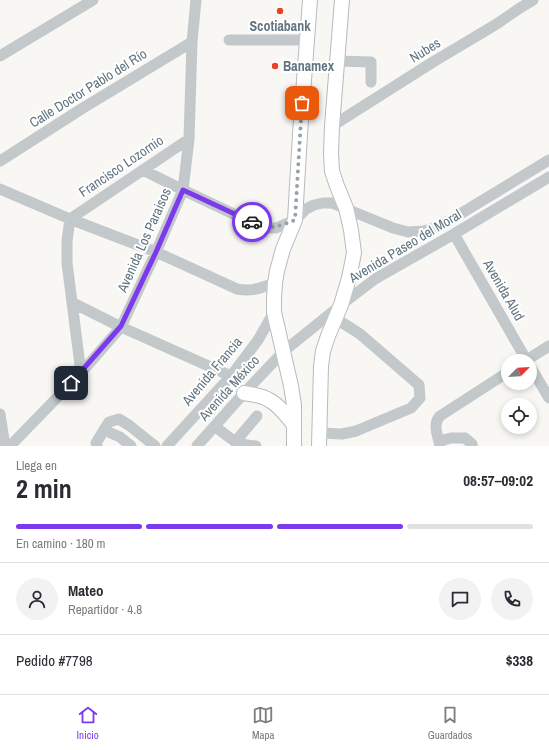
<!DOCTYPE html>
<html lang="es">
<head>
<meta charset="utf-8">
<style>
  :root { --surface:#fff; --page:#f2f2f3; --text:#2b2b33; --muted:#7c7c81; --line:#e1e1e2; --accent:#7c3aed }
  body { margin:0; font-family:"Archivo Narrow",sans-serif; background:var(--page); color:var(--text); height:100vh; display:flex; flex-direction:column; font-size:15px; white-space:nowrap }
  * { box-sizing:border-box; margin:0 }
  p { font-size:13px; color:var(--muted) }
  .icon { flex:none; width:22px; height:22px; fill:none; stroke:currentColor; stroke-width:2; stroke-linecap:round; stroke-linejoin:round }
  .map { position:relative; height:446px; overflow:hidden }
  .side { display:flex; flex-direction:column; background:var(--surface); flex:1 }
  .side>* { flex:none }
  .needle { width:26px; rotate:66deg }
  .fabs { position:absolute; left:501px; top:354px; display:grid; gap:8px }
  .fabs a { display:grid; place-items:center; width:36px; height:36px; border-radius:50%; background:var(--surface); box-shadow:0 2px 6px #0003; font-size:20px }
  .pin { position:absolute; display:grid; place-items:center; width:34px; height:34px; color:#fff; margin:-17px; border-radius:8px; box-shadow:0 2px 6px #0006 }
  .courier { position:absolute; display:grid; place-items:center; width:40px; height:40px; margin:-20px; border:3px solid #7c3aed; border-radius:50%; background:#fff; color:#222; box-shadow:0 1px 5px #0007 }
  .summary em { font-style:normal; font-weight:700 }
  .summary div { display:flex; flex-direction:column-reverse }
  .summary { display:flex; align-items:center; justify-content:space-between; height:68px; padding:0 16px }
  h1 { font-size:26px; font-weight:700; line-height:30px }
  .bar { display:grid; grid-template-columns:repeat(4,1fr); gap:6px 4px; align-content:center; height:48px; padding:0 16px }
  .bar i { height:5px; border-radius:3px; background:var(--line) }
  .bar .on { background:var(--accent) }
  .bar p { grid-column:span 4 }
  .line { display:flex; align-items:center; gap:10px; padding:0 16px; border-top:1px solid var(--line) }
  .line div { flex:1 }
  .round { display:grid; place-items:center; flex:none; width:42px; height:42px; border-radius:21px; background:var(--page) }
  .menu { display:flex; justify-content:space-around; align-items:center; height:56px; border-top:1px solid var(--line); background:var(--surface); font-size:11px; color:var(--muted) }
  .menu a { display:grid; justify-items:center; gap:2px }
  .menu .on { color:var(--accent) }
  .map>svg:first-child { display:block }
</style>
</head>
<body>
<div class="map">
<svg width="549" height="446" viewBox="0 0 549 446">
  <rect width="100%" height="100%" fill="#f8f7f4"/>
  <g fill="none" stroke-linecap="round" stroke-linejoin="round">
    <!-- major casing -->
    <g stroke="#b6bbbe" stroke-width="16">
      <path id="major" d="M244,393C252,395 262,395 269,400C279,405 287,416 294,425
        M294,446V405L291,386L274,312V298L275,283L277,271L283,249L295,220L300,134L310,0
        M319,446L321,366L323,351L328,336L341,305L349,278L354,253L351,230L346,208L337,186L332,171L331,153L332,126L342,0"/>
    </g>
    <!-- minor -->
    <path stroke="#c3c8ca" stroke-width="11" d="M229,40H307
      M0,56L93,0
      M337,61L371,62V82
      M332,126L433,62L495,25L520,8L533,0
      M0,161L83,108L192,42
      M143,170L183,190L259,226L268,228H276L295,220L306,209L314,205L323,203H332L393,228L408,232L424,231L442,225L549,160
      M0,189L70,219L156,252L237,289C253,292 259,288 275,283
      M70,219L67,241V263L81,373
      M70,219L189,139
      M454,234L527,361
      M73,303L121,327L231,376
      M525,361L549,346
      M530,366L549,398
      M0,414L5,446
      M215,426C229,438 237,445 256,446
      M104,430L109,422L119,419L130,426L155,446
      M320,433L342,434L356,431L411,408L420,398L419,385L360,334L335,318
      M439,441L451,438H465L472,444V446
      M235,442L257,416
      M10,446L81,373L121,327L156,252L183,190L189,139L192,42L196,0
      M97,446L96,443L104,430L120,437L131,446
      M167,446L231,376L258,340L274,312
      M197,446L244,393L284,351L341,305L375,279L454,234L549,177
      M440,446C438,436 432,424 440,416L508,372"/>
    <!-- major -->
    <use href="#major" stroke="#fff" stroke-width="14"/>
  </g>
  <g fill="none" stroke-linecap="round" stroke-linejoin="round">
    <!-- done -->
    <path stroke="#96a2a9" stroke-width="4" stroke-dasharray="0 7.2" d="M252,222C270,231 276,227 295,220L302,103"/>
    <!-- route -->
    <path stroke="#7c3aed" stroke-width="5" d="M71,383L121,326L156,252L183,190L252,222"/>
  </g>
  <!-- markers -->
  <g fill="#e84324" stroke="#fff" stroke-width="1.5">
    <circle cx="280" cy="11" r="4"/>
    <circle cx="275" cy="66" r="4"/>
  </g>
  <g text-anchor="middle" stroke-width="4" stroke-linejoin="round" paint-order="stroke">
    <!-- poi labels -->
    <g font-size="14" font-weight="bold" fill="#627580" stroke="#fff">
      <text x="280" y="31">Scotiabank</text>
      <text x="283" y="71" text-anchor="start">Banamex</text>
    </g>
    <!-- street labels -->
    <g font-size="14" fill="#627580" stroke="#fff">
      <text transform="translate(425 50) rotate(-32)" y="5">Nubes</text>
      <text transform="translate(88 88) rotate(-32)" y="5">Calle Doctor Pablo del Río</text>
      <text transform="translate(121 166) rotate(-34)" y="5">Francisco Lozornio</text>
      <text transform="translate(144 240) rotate(-66)" y="5">Avenida Los Paraisos</text>
      <text transform="translate(405 246) rotate(-31)" y="5">Avenida Paseo del Moral</text>
      <text transform="translate(504 290) rotate(60)" y="5">Avenida Alud</text>
      <text transform="translate(212 371) rotate(-50)" y="5">Avenida Francia</text>
      <text transform="translate(229 388) rotate(-48)" y="5">Avenida México</text>
    </g>
  </g>
</svg>
<div class="fabs">
<a><svg class="needle" viewBox="-14 -14 28 28"><path d="M0-13l5 13h-10z" fill="#e53935"/><path d="M0 13l5-13h-10z" fill="#7c7c81"/></svg></a>
<a><svg class="icon" aria-label="locate" viewBox="0 0 24 24"><circle cx="12" cy="12" r="6"/><path d="M12 2v4M12 18v4M2 12h4M18 12h4"/></svg></a>
</div>
<div class="pin" style="left:302px;top:103px;background:#ea580c"><svg class="icon" aria-label="bag" viewBox="0 0 24 24"><path d="M5 8h14l-1 12H6zM9 8a3 3 0 0 1 6 0"/></svg></div>
<div class="pin" style="left:71px;top:383px;background:#1f2937"><svg class="icon" aria-label="home" viewBox="0 0 24 24"><path d="M3 11l9-7 9 7M6 9v11h12V9"/></svg></div>
<div class="courier" style="left:252px;top:222px"><svg class="icon" aria-label="car" viewBox="0 0 24 24"><path d="M5 17H2v-5l4-1 3-4h7l3 4 3 1v5h-3M9 17h6M6 11h13"/><circle cx="7" cy="17" r="2"/><circle cx="17" cy="17" r="2"/></svg></div>
</div>
<section class="side">
<div class="summary"><div><h1>2 min</h1><p>Llega en</p></div><em>08:57–09:02</em></div>
<div class="bar"><i class="on"></i><i class="on"></i><i class="on"></i><i></i><p>En camino · 180 m</p></div>
<div class="line" style="height:72px"><a class="round"><svg class="icon" aria-label="person" viewBox="0 0 24 24"><circle cx="12" cy="8" r="4"/><path d="M4 21q1-7 8-7t8 7"/></svg></a><div><b>Mateo</b><p>Repartidor · 4.8</p></div><a class="round"><svg class="icon" aria-label="chat" viewBox="0 0 24 24"><path d="M4 5h16v11H9l-5 4z"/></svg></a><a class="round"><svg class="icon" aria-label="phone" viewBox="0 0 24 24"><path d="M5 4h4l2 5-3 2q2 4 5 5l2-3 5 2v4C11 20 4 13 5 4z"/></svg></a></div>
<div class="line" style="height:52px"><div>Pedido #7798</div><b>$338</b></div>
</section>
<nav class="menu">
<a class="on"><svg class="icon" aria-label="home" viewBox="0 0 24 24"><path d="M3 11l9-7 9 7M6 9v11h12V9"/></svg>Inicio</a>
<a><svg class="icon" aria-label="map" viewBox="0 0 24 24"><path d="M3 6l6-2 6 2 6-2v14l-6 2-6-2-6 2zM9 4v14M15 6v14"/></svg>Mapa</a>
<a><svg class="icon" aria-label="saved" viewBox="0 0 24 24"><path d="M7 4h10v16l-5-4-5 4z"/></svg>Guardados</a>
</nav>
</body>
</html>
